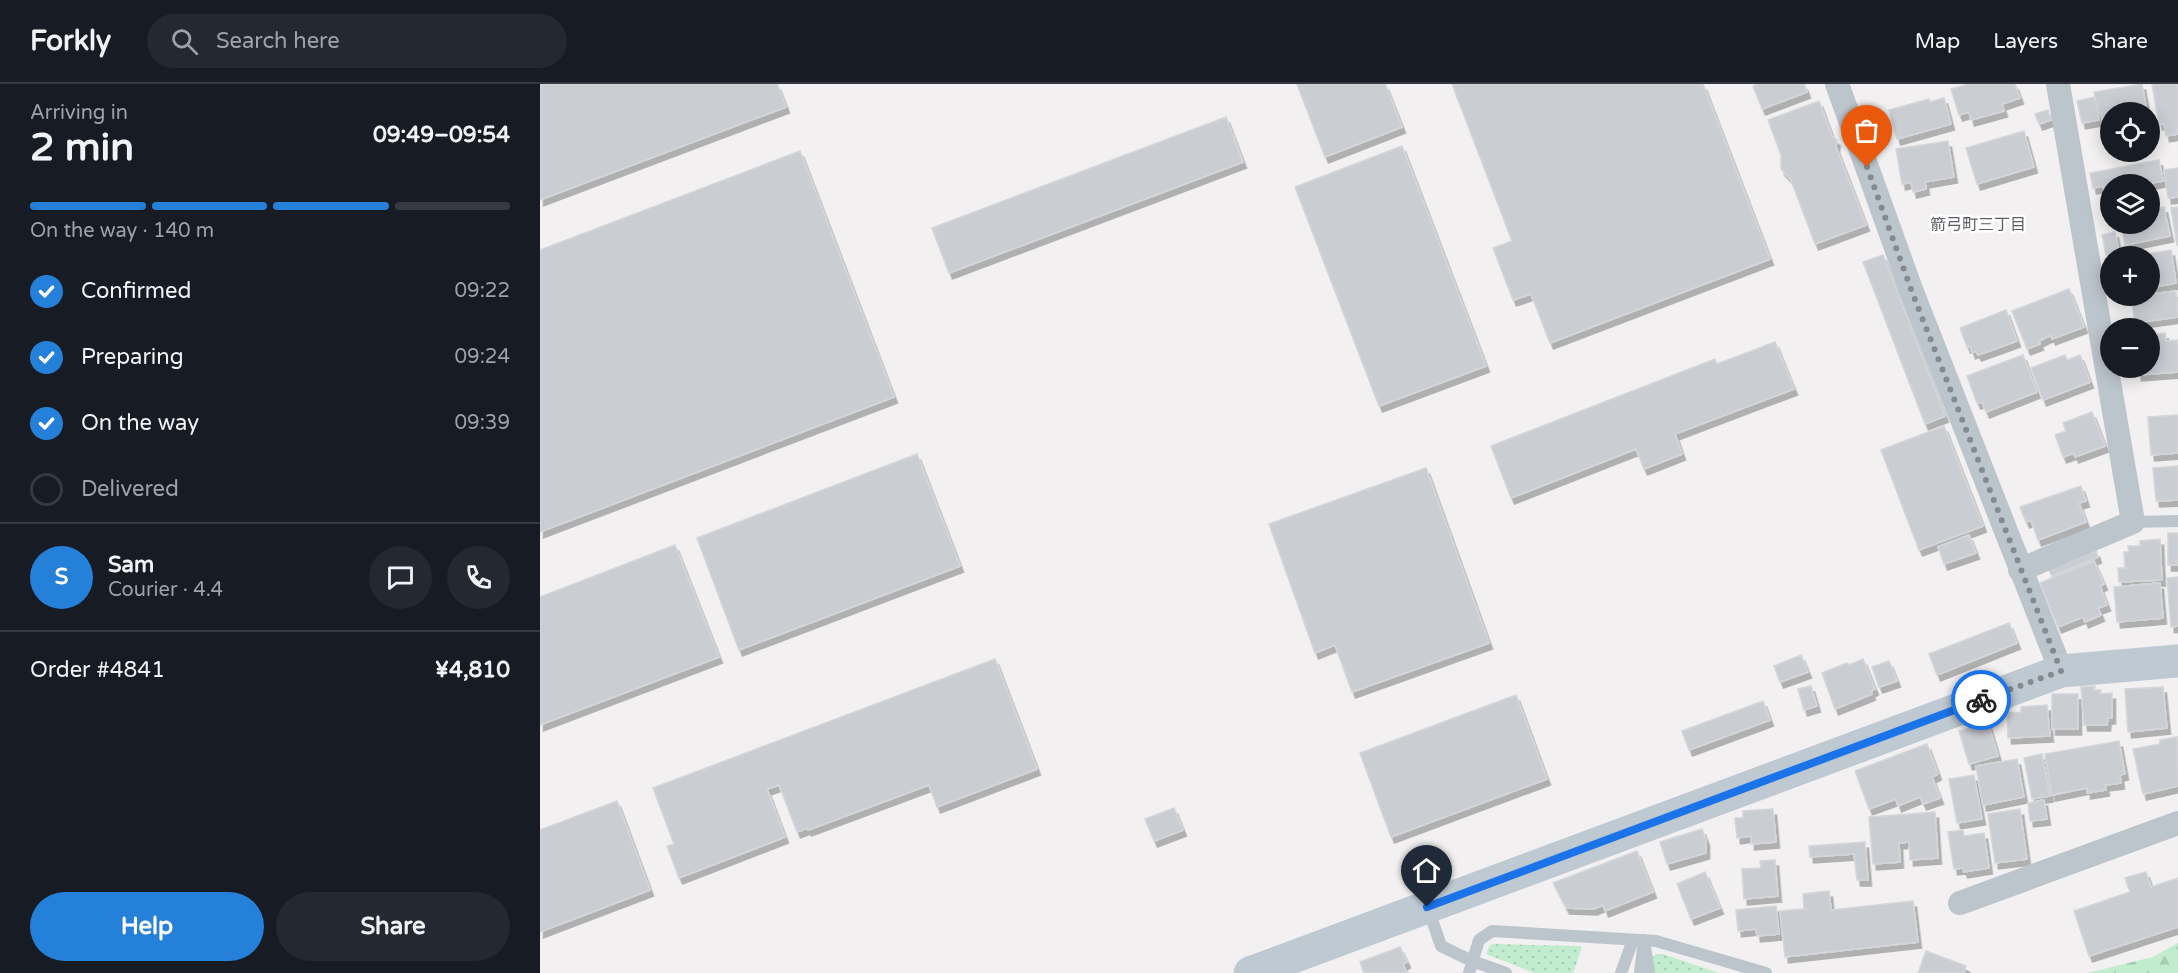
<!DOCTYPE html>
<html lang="en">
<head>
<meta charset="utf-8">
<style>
  :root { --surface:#171b24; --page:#242831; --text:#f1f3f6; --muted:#9ea1a6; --line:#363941; --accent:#2480d8 }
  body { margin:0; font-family:"Varela Round","Noto Sans JP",sans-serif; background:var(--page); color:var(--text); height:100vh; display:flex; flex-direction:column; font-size:22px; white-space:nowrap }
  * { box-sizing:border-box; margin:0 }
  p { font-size:20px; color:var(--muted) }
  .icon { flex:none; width:33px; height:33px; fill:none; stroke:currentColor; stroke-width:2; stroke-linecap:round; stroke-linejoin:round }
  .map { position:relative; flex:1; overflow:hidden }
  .details { display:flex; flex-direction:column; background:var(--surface); width:540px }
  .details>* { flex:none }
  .tools { position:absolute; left:1560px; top:18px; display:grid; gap:12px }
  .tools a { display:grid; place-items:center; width:60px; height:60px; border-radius:50%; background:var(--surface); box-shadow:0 3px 15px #0003; font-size:30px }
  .pin { position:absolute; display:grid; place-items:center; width:51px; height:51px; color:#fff; margin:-62px -26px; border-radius:50% 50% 50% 0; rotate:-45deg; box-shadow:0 0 6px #0007 }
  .pin .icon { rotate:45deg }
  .courier { position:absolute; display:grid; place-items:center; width:60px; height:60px; margin:-30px; border:4px solid #1a73e8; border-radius:50%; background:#fff; color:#222; box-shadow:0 2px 8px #0007 }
  .head em { font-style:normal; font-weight:700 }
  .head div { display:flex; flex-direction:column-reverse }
  .head { display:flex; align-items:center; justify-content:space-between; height:102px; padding:0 30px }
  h1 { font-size:39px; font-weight:700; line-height:45px }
  .bar { display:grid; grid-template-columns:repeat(4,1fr); gap:9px 6px; align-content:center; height:72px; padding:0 30px }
  .bar i { height:8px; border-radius:4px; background:var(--line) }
  .bar .current { background:var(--accent) }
  .bar p { grid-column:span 4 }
  .line { display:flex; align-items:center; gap:15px; padding:0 30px; border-top:2px solid var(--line) }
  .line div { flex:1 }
  .round { display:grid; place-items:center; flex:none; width:63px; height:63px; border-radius:32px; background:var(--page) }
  ol { padding:0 30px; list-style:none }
  li { display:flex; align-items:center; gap:18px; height:66px }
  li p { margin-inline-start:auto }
  li .icon { padding:6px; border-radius:50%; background:var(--accent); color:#fff; stroke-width:4 }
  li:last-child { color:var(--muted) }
  li i { width:33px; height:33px; border:3px solid var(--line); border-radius:50% }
  .primary-button { display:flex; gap:12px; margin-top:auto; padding:12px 30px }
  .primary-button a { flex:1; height:69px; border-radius:36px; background:var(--accent); color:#fff; font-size:24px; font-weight:700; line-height:69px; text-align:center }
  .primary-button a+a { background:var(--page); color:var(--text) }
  header { display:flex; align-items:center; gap:36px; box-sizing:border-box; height:84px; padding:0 30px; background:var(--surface); border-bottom:2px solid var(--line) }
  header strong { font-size:28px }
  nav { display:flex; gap:33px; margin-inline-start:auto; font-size:21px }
  .search { width:420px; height:54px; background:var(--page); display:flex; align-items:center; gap:15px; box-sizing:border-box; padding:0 21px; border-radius:33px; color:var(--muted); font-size:22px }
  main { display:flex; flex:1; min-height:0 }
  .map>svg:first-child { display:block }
</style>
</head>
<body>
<header>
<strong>Forkly</strong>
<div class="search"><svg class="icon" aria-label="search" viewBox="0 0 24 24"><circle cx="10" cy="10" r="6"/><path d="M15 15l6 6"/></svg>Search here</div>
<nav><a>Map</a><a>Layers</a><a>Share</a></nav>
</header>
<main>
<section class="details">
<div class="head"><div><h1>2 min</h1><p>Arriving in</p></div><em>09:49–09:54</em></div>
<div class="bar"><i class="current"></i><i class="current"></i><i class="current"></i><i></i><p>On the way · 140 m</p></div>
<ol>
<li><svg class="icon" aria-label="check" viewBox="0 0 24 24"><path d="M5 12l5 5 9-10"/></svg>Confirmed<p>09:22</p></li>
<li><svg class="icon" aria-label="check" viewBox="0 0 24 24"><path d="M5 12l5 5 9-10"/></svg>Preparing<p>09:24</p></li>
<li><svg class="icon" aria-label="check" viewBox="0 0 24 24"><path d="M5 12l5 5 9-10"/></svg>On the way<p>09:39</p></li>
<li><i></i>Delivered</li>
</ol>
<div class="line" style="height:108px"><b class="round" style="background:var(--accent);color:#fff">S</b><div><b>Sam</b><p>Courier · 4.4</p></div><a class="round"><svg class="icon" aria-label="chat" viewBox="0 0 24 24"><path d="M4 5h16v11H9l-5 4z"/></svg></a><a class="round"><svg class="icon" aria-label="phone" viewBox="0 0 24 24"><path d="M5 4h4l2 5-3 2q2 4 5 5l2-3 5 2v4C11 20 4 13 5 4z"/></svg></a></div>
<div class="line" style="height:78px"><div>Order #4841</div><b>¥4,810</b></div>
<div class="primary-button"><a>Help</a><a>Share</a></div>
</section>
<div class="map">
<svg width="1638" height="889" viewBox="0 0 1638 889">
  <defs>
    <pattern id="grass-dots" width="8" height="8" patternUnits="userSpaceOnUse" patternTransform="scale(1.5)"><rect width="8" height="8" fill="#c1edce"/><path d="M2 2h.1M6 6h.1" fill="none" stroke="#a7cdb3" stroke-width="1.8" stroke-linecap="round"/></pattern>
    <pattern id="forest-firs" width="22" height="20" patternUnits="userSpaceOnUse" patternTransform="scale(1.5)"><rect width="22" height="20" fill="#c1edce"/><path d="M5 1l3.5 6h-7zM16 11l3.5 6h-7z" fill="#a7cdb3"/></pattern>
    <filter id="shadow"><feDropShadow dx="3.5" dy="6" stdDeviation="0" flood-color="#0004"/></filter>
  </defs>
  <rect width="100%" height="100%" fill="#f2f0f0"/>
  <!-- grass -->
  <path fill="url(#grass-dots)" d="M955,860L1038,862L1042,863L1033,889H994L946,870L950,861Z
    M1116,870H1123L1179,889H1112V874Z"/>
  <!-- forest -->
  <path fill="url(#forest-firs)" d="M1638,859V889H1547L1613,873Z"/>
  <!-- building -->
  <path fill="#cacdd2" stroke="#d4d6db" stroke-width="1.5" filter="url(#shadow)" d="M0,0H237L246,23L0,116Z
    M757,0H845L862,43L785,73Z
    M912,0H1163L1230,175L1010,259L991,210L973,216L953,164L972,157Z
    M1218,0H1264L1267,8L1222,25L1213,2Z
    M1429,0H1475L1480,14L1462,20L1464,27L1431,36L1429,28L1419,31L1411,5Z
    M1602,0L1607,28H1570V38L1563,39L1561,29H1558L1554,8Z
    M1612,0H1638V50L1626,52L1624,39L1619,40Z
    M1555,13L1559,36L1542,39L1537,17Z
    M1404,14L1411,40L1357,55L1349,26L1389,15L1390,18Z
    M1279,17L1292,52L1297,56L1296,63L1326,141L1275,160L1251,96L1241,85V71L1228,36Z
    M1508,26L1511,36L1499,40L1495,30Z
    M686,33L703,78L409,189L392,144Z
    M1484,47L1494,83L1437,100L1426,64Z
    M1408,57L1414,93L1385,98L1386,105L1373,108L1371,98L1362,100L1356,65Z
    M862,62L946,282L839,322L755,103Z
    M260,67L354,313L0,448V166Z
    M1619,76L1623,97L1607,100H1570V105L1564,106L1563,102L1553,104L1550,89Z
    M1638,84V113L1628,114L1624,86Z
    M1624,123L1630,152L1585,161L1581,140H1610V126Z
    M1638,123V161H1637L1631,124Z
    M1575,148L1579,168L1566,171L1562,151Z
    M1631,166L1636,199L1610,204V172H1592Z
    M1343,171L1405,332L1385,340L1323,178Z
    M1570,174V198H1568L1565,175Z
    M1529,205L1544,243L1512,255L1511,251L1499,257L1500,260L1487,265L1472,227Z
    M1636,207L1638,233L1595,239L1591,212Z
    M1466,226L1477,257L1438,271L1436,267L1432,269L1430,262L1427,263L1420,244Z
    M1625,249L1626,257L1638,256V288L1598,291L1597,284H1610V251Z
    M1235,258L1254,305L1135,350L1142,370L1104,385L1096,365L971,414L951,362L1175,275L1177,280Z
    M1483,271L1497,308L1446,328L1442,318L1437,319L1427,292Z
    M1525,271L1527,276L1540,271L1550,298L1503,316L1491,284Z
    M1552,328L1565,362L1535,373L1534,369L1523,373L1515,351L1526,347L1523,339Z
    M1638,331V369L1611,371L1608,333Z
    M1404,342L1443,442L1379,466L1341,366Z
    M377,370L420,482L199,566L157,454Z
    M1638,382V416L1616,417L1613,384Z
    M886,384L949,559L812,608L795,561L775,569L729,440Z
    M1541,402L1546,417L1539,419L1546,438L1498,456L1491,436L1486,438L1480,423Z
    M1628,449H1638V481H1628Z
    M1429,451L1436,469L1404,480L1398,463Z
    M1620,455L1622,496L1579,498L1578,484H1585L1584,468H1589L1588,462H1600V457Z
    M135,461L179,573L0,641V513Z
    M1556,467L1558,473L1512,492L1509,486Z
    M1554,477L1564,500L1560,502L1567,521L1558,524L1561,531L1545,538L1543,533L1518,543L1500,499Z
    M1638,493V542L1631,543L1627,494Z
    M1620,499L1623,534L1577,538L1574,503Z
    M1469,539L1477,559L1397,591L1389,570Z
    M1261,571L1268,588L1240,598L1234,582Z
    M455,575L497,685L397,723L389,701L268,746L267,744L257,748L239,701L227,705L245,753L139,794L127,762L134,760L113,704Z
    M1323,575L1335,605L1331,607L1332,610L1295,625L1282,589L1307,579L1309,581Z
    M1349,577L1357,597L1339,603L1332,583Z
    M1271,602L1277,622L1264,626L1258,605Z
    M1555,602L1554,606H1561L1560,610L1572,609V634H1568L1567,641H1544L1541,603Z
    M1623,603L1627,644L1588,648L1585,605Z
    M1512,610H1538V645H1512Z
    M976,611L1007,695L851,753L820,669Z
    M1223,617L1230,636L1149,666L1142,647Z
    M1507,621L1510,652L1468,654L1467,629L1481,628V623Z
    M1448,639L1458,672L1429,680L1419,647Z
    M1637,653L1638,702L1603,710L1593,665L1620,660V656Z
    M1579,657L1585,690L1580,691L1581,699L1565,701L1566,706L1547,709V704L1512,711L1505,670Z
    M1387,660L1398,690L1392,693L1400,714L1383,720L1380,713L1358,722L1356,715L1329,725L1315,687Z
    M1502,670L1510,712L1492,715L1484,674Z
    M1477,675L1484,713L1443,721L1436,682Z
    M1434,691L1442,735L1417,739L1409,695Z
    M1504,716L1507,735L1490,737L1488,719Z
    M77,717L110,806L0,848V746Z
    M634,724L643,746L614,757L605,735Z
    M1233,725L1236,758L1211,760V752L1197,754L1195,734H1203V727Z
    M1480,725L1487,775L1455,779L1448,730Z
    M1395,728L1398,774L1370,776L1369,758L1359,759L1360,778L1333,780L1329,733Z
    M1162,745L1166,756V769L1127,780L1120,758Z
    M1423,746L1424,752L1444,749L1449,784L1424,788L1423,784L1414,785L1408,748Z
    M1325,758L1328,796H1317L1314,770L1270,773L1269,762Z
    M1097,767L1113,808L1065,827L1063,821L1054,825L1026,824L1013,799Z
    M1235,776L1238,812L1204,815L1202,785L1221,784L1220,777Z
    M1165,788L1180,824L1151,835L1137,800Z
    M1606,788L1611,803L1638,794V843L1549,872L1534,827L1590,808L1585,794Z
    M1289,807L1291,826L1373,817L1378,858L1245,873L1240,827L1264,825L1263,810Z
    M1236,822L1239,850L1217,852L1216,845L1198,847L1196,826Z
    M860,863L867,878L863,880L867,889H824L820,878Z
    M1386,867L1426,882L1424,889H1378Z"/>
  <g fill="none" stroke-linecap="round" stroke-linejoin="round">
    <!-- lane -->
    <path stroke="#bcc5cb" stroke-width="12" d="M1593,438L1638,437
      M888,824L901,862L932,877L966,889
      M929,889L939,856L952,847L1116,857L1226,889
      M1081,889L1093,856
      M1100,889L1104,856L1109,889"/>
    <!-- street -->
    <path stroke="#bcc5cb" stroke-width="24" d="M1297,0L1372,208L1521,587
      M1480,486L1593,438L1518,0
      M1420,819L1638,739"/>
    <!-- secondary -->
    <path stroke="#bec9d2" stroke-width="33" d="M710,889L1521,587L1638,577"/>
  </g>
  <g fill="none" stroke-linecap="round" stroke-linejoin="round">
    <!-- done -->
    <path stroke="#848b90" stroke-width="6" stroke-dasharray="0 10.8" d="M1327,83L1372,208L1521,587L1441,616"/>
    <!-- route -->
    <path stroke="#1a73e8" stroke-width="8" d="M887,823L1441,616"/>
  </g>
  <g text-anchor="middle" stroke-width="5" stroke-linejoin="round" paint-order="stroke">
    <!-- neighbourhood labels -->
    <g font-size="16" fill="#5c6064" stroke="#fff">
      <text x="1438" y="146">箭弓町三丁目</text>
    </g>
  </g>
</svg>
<div class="tools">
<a><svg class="icon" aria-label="locate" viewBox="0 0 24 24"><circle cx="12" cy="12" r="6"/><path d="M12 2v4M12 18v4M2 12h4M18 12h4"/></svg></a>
<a><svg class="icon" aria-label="layers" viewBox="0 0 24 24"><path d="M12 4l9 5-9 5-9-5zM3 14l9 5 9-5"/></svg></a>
<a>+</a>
<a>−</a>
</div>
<div class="pin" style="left:1327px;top:83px;background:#ea580c"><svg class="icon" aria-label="bag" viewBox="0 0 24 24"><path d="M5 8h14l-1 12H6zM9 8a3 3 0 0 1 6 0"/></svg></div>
<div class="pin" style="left:887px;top:823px;background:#1f2937"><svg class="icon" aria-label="home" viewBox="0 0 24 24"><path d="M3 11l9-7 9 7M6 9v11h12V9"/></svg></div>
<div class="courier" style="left:1441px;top:616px"><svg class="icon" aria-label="bike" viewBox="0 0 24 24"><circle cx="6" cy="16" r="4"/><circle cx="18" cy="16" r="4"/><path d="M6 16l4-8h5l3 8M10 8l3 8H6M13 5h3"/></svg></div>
</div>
</main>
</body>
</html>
